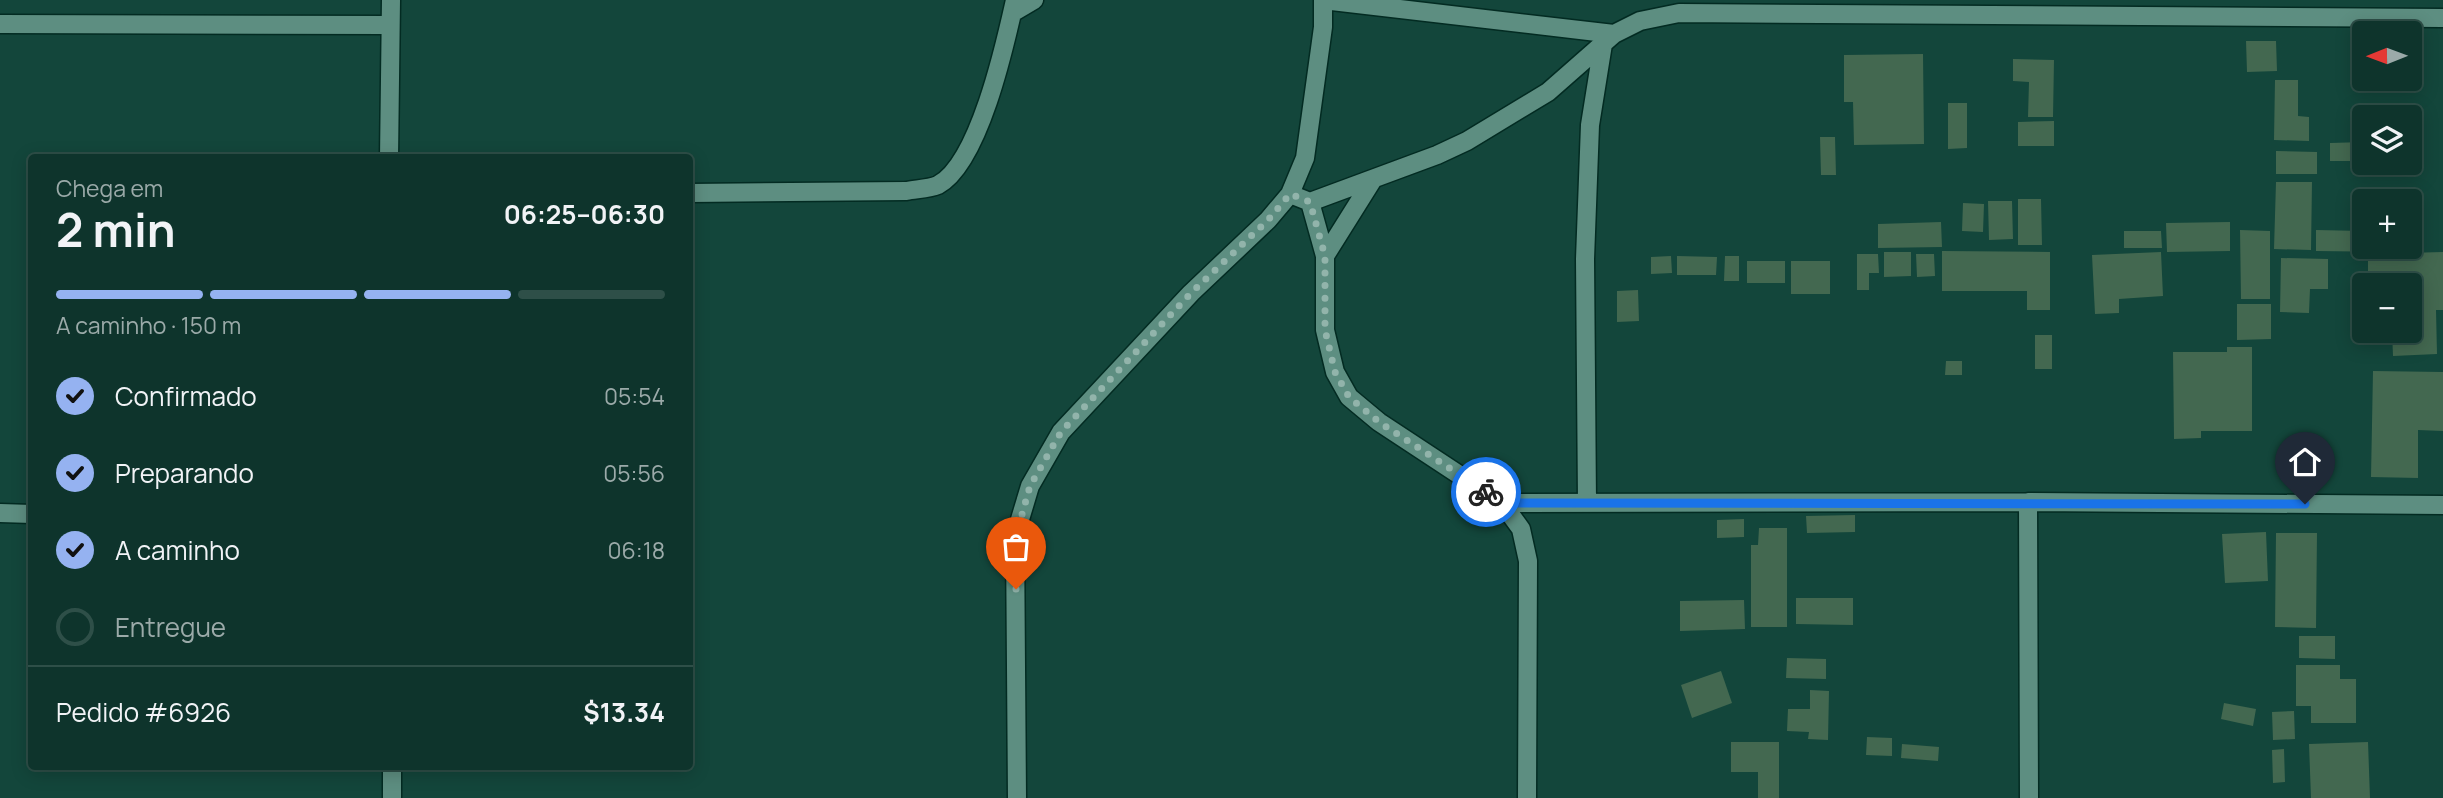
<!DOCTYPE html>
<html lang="pt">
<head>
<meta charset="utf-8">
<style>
  :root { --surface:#0e342c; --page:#173c34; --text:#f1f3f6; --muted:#9baaa9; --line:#2e4f48; --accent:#95b2f1 }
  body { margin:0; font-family:Manrope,sans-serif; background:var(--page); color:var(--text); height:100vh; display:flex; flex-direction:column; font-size:26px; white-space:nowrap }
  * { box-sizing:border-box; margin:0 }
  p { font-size:23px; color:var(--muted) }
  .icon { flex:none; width:38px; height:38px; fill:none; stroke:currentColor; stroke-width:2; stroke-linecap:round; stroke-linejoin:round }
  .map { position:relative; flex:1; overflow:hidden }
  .side { position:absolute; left:28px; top:154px; width:665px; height:616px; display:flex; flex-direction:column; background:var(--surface); border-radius:7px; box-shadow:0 4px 18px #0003,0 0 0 2px var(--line) }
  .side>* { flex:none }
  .needle { width:46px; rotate:269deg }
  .buttons { position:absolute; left:2352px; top:21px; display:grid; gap:14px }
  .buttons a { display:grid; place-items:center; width:70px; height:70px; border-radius:7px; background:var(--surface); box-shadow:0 4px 18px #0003,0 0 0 2px var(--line); font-size:35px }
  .pin { position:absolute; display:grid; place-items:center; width:60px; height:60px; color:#fff; margin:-72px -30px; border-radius:50% 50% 50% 0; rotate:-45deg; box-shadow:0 0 7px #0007 }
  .pin .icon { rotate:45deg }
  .courier { position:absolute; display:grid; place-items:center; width:70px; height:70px; margin:-35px; border:5px solid #1a73e8; border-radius:50%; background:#fff; color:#222; box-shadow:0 2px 9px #0007 }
  .head em { font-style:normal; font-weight:700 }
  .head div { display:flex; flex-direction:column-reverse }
  .head { display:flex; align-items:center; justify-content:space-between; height:119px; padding:0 28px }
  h1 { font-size:46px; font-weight:700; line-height:52px }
  .bar { display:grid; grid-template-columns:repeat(4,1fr); gap:10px 7px; align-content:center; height:84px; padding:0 28px }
  .bar i { height:9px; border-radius:5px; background:var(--line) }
  .bar .on { background:var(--accent) }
  .bar p { grid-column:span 4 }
  .line { display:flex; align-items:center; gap:18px; padding:0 28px; border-top:2px solid var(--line) }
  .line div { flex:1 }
  ol { padding:0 28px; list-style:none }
  li { display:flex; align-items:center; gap:21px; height:77px }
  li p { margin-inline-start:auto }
  li .icon { padding:7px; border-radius:50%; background:var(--accent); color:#111; stroke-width:4 }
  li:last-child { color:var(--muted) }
  li i { width:38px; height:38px; border:4px solid var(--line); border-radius:50% }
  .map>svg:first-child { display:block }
</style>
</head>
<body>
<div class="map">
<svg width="2443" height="798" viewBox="0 0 2443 798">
  <rect width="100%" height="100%" fill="#13463b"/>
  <!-- building -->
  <path fill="#436850" d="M2246,41H2276L2277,71L2247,72Z
    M1923,54L1924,144L1854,145L1853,102H1844V55Z
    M2013,59L2054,60L2053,117H2028L2029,82L2013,81Z
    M2275,80H2298V116L2309,117V141L2274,140Z
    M1948,103H1967V148L1948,149Z
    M2054,121V146H2018V122Z
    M1820,137H1835L1836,175H1821Z
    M2364,142V161H2330V143Z
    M2276,151L2317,152V174H2276Z
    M2276,182H2312L2311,250L2274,249Z
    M2018,199H2041L2042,245H2018Z
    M1988,201H2012L2013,239L1989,240Z
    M1963,203L1984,204L1983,232L1962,231Z
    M1941,222L1942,247L1878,248V224Z
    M2230,222V251L2167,252L2166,223Z
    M2240,230L2270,231V299H2241Z
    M2316,230L2364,231V247H2396V252L2316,251Z
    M2124,231H2161L2162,248H2124Z
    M1942,251L2050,252V310H2027V291H1942Z
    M1884,252H1911V276L1884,277Z
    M2161,252L2163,296L2119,299V313L2095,314L2092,255Z
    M2443,252V310H2436L2437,354L2393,356L2392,331H2410V285H2368V254Z
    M1857,254H1878L1879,273H1869V290H1857Z
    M1916,254H1934L1935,276L1917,277Z
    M1671,256L1672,273L1651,274V257Z
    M1677,256L1717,257L1716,275H1677Z
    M1725,256H1739V281H1724Z
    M2281,258L2328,259V289H2310L2309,313L2280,312Z
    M1747,261H1785V283H1747Z
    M1791,261H1830V294H1791Z
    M1638,290L1639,321L1617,322V291Z
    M2237,304H2271V339L2237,340Z
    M2035,335H2052V369H2035Z
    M2227,347H2252V431H2201V438L2174,439L2173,352H2227Z
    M1946,361H1962V375H1945Z
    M2373,371L2443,372V431L2418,430V478L2371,477Z
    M1855,515V532L1807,533L1806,516Z
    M1744,519V537L1717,538V520Z
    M1759,528H1787V627H1751V545H1758Z
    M2266,532L2268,581L2225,583L2222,534Z
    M2276,533H2317L2316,628L2275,627Z
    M1796,598H1853V625L1796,624Z
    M1744,600L1745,629L1680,631V601Z
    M2299,636H2335V659L2299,658Z
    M1787,658L1826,659V679L1786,678Z
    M2296,665H2340V679H2356V723H2311V706H2296Z
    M1721,671L1732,703L1692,718L1681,685Z
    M1810,690L1829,691L1828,740L1808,739L1809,732L1787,731L1788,709H1810Z
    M2224,703L2256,709L2253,726L2221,719Z
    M2294,711L2295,739L2273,740L2272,712Z
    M1867,737L1892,738V756L1866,755Z
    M1731,742H1779V798H1758V772H1731Z
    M2368,742L2370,798H2311L2309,744Z
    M1902,744L1939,747L1938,761L1901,758Z
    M2284,749L2285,782L2273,783L2272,750Z"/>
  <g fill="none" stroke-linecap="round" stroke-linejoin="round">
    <!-- minor casing -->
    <g stroke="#032b22" stroke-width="21">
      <path id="minor" d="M1012,13L1034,0
        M0,24L390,25
        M389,158L391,0
        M690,193L906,191C915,189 929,189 938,185C979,163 1005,45 1015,0
        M1290,194L1310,202L1437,155L1467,141L1548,92L1614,34L1640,21L1679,13L2443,18
        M1310,202L1325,256V330L1335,372L1349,397L1379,422L1502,503L1521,529L1528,561L1527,798
        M1325,256L1372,181
        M2028,502L2029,798
        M1502,503L2028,502L2443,505
        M1587,503L1585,259L1590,125L1603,44
        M0,513L32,514
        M392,766V798
        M1017,798L1015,536L1030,486L1061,432L1191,293L1268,220L1290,194L1305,158L1323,27V0L1614,34"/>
    </g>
    <!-- minor -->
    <use href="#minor" stroke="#5d8e81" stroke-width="18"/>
  </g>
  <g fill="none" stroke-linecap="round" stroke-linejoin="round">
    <!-- done -->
    <path stroke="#92b4ab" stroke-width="7" stroke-dasharray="0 12.6" d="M1016,589V536L1030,486L1061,432L1191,293L1268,220L1290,194L1310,202L1325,256V330L1335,372L1349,397L1379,422L1486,492"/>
    <!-- route -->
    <path stroke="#1a73e8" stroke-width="9" d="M1486,492L1502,503L2305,504"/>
  </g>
</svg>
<div class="buttons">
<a><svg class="needle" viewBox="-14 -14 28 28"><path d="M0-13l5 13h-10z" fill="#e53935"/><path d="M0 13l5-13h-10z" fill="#9baaa9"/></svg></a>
<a><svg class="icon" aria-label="layers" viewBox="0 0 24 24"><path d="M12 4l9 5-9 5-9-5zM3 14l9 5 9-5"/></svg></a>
<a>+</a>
<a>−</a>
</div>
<div class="pin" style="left:1016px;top:589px;background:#ea580c"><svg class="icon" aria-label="bag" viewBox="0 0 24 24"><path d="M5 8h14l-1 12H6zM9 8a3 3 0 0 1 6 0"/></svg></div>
<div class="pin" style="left:2305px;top:504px;background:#1f2937"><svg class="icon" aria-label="home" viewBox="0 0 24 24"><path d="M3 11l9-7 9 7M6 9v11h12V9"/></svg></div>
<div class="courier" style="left:1486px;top:492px"><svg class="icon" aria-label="bike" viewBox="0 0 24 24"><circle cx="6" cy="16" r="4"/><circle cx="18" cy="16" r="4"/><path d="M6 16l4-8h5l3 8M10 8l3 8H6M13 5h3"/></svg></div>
<section class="side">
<div class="head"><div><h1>2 min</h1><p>Chega em</p></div><em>06:25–06:30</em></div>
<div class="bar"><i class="on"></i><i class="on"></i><i class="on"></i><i></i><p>A caminho · 150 m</p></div>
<ol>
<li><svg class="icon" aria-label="check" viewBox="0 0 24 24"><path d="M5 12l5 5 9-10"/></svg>Confirmado<p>05:54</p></li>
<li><svg class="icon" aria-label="check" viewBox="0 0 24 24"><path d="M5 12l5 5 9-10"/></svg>Preparando<p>05:56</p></li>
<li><svg class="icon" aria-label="check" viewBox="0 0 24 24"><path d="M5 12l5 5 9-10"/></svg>A caminho<p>06:18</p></li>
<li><i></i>Entregue</li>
</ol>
<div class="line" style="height:91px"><div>Pedido #6926</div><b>$13.34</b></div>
</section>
</div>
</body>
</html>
